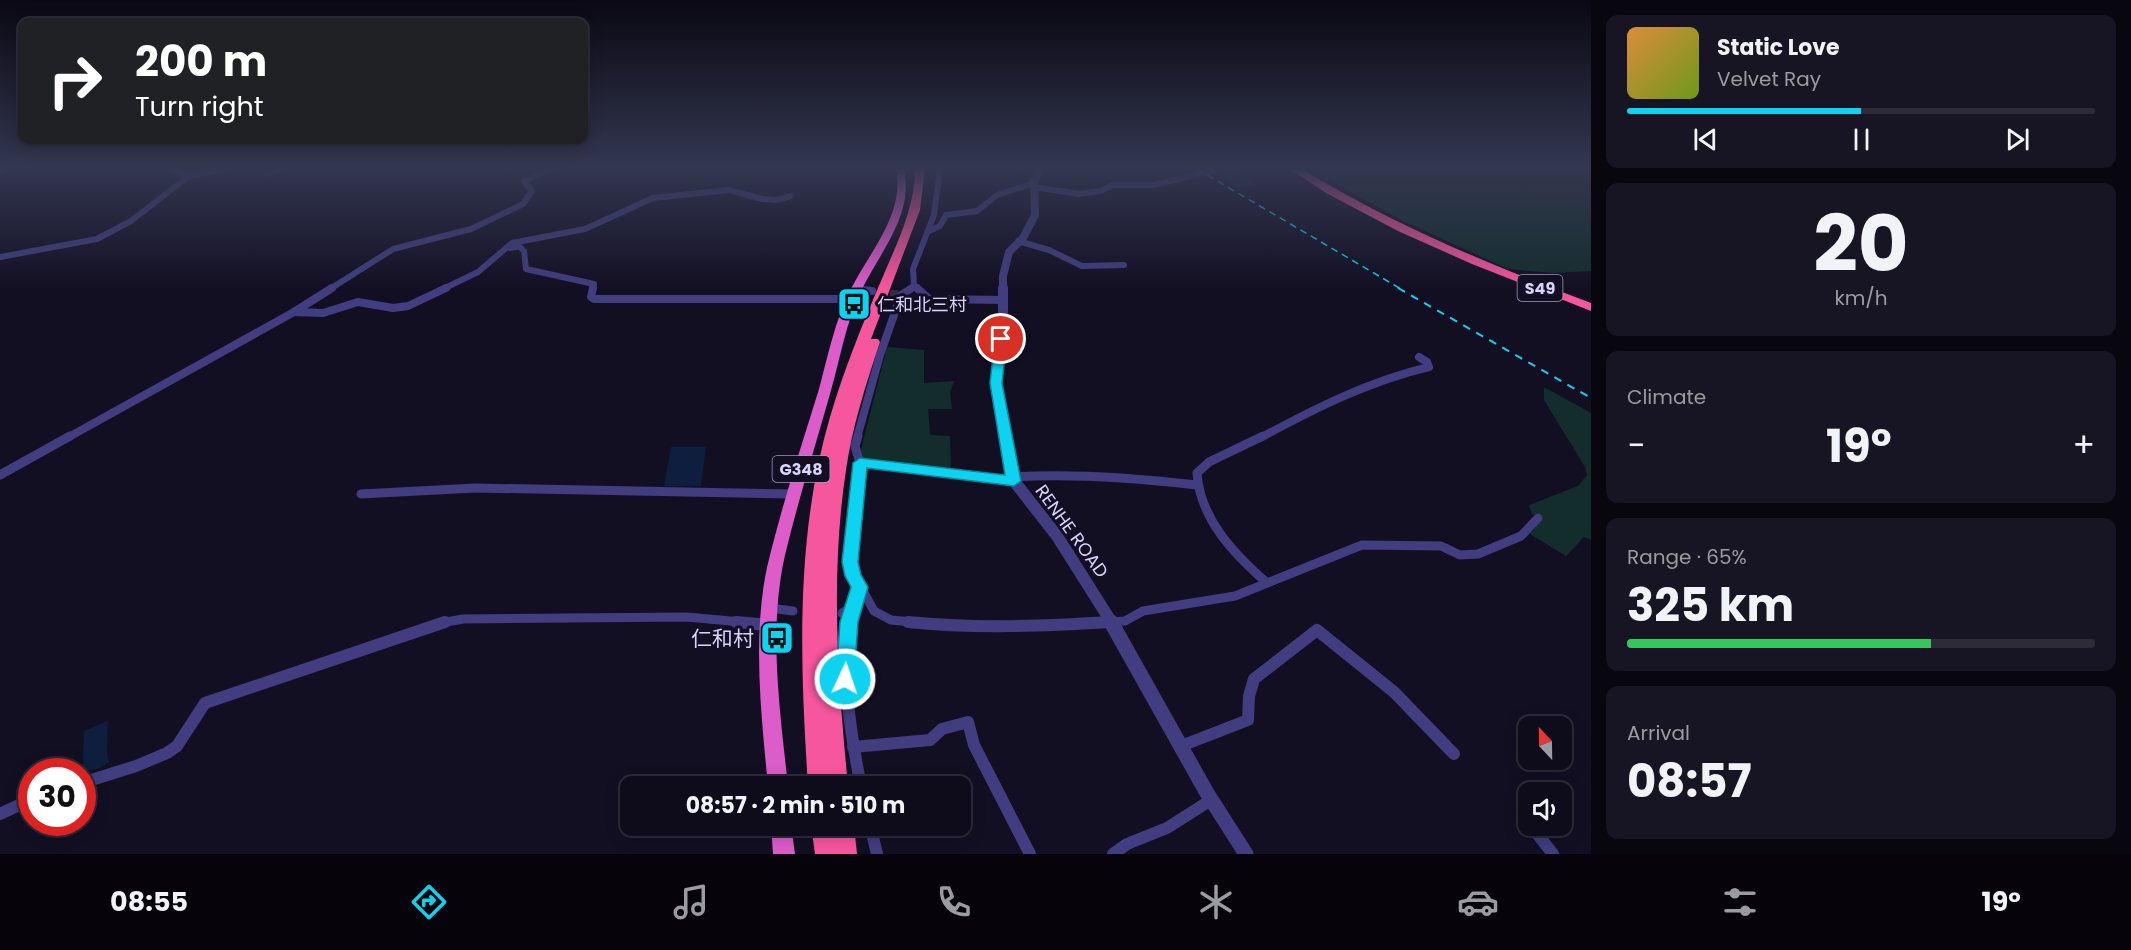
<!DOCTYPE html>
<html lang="en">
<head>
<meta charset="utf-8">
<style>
  :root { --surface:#0e0b1a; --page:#171423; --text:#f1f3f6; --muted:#9b9ba2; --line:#2e2b39; --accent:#0dd3f0 }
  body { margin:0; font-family:Poppins,"Noto Sans SC",sans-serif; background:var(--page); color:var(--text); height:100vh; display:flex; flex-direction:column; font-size:22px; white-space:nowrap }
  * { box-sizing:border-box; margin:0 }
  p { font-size:20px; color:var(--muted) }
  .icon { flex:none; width:33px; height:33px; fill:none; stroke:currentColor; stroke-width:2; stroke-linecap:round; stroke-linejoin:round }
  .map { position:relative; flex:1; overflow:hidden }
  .sheet { display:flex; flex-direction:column; gap:15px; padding:15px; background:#08060e; width:540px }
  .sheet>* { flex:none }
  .guide { position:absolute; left:18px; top:18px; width:570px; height:126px; border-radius:12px; box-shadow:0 3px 15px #0003,0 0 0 2px var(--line); background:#202124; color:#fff; overflow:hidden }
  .needle { width:39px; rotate:338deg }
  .tools { position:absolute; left:1518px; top:716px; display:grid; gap:12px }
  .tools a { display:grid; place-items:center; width:54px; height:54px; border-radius:12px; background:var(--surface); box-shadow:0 3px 15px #0003,0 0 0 2px var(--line); font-size:30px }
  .speed { position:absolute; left:18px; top:758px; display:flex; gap:12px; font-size:30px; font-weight:700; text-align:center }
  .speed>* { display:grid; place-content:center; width:78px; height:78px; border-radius:50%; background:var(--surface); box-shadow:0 3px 15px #0003,0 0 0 2px var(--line); line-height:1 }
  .speed .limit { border:9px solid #d22; background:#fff; color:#111 }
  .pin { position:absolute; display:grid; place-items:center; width:51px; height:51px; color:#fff; margin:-26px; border:3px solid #fff; border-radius:50%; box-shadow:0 2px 6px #0007 }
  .me { position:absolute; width:66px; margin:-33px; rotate:3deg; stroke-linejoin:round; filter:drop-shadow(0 0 4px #0008) }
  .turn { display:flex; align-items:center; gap:21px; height:126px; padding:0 18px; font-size:27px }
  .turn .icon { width:78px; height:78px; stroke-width:2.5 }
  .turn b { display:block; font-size:42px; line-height:51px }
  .big { font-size:45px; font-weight:700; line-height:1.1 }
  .sheet .tile { flex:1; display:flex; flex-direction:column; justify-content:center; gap:9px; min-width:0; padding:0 21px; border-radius:12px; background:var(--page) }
  .sheet .dial { align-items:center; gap:0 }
  .dial b { font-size:78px; line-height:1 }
  .song { display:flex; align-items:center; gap:18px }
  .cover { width:72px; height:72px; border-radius:9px; background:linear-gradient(135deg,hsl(30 70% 55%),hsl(80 70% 35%)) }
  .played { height:6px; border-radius:3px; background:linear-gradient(90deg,var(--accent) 50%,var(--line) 50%) }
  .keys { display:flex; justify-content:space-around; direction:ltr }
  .heat { display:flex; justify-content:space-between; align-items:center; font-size:33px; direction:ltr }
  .charge { height:9px; border-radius:4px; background:linear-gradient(90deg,#34c759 65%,var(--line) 0) }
  .trip { position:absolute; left:620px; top:776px; width:351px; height:60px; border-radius:12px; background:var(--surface); box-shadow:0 3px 15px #0003,0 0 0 2px var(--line); font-weight:700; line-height:60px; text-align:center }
  .menu { display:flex; height:96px; justify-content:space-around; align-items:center; background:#06040a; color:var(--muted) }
  .menu .icon { width:42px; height:42px }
  .menu .selected { color:var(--accent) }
  .menu b { font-size:27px; color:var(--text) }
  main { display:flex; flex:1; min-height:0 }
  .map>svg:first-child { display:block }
  .green { fill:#132d2d }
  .water { fill:#0d1e3f }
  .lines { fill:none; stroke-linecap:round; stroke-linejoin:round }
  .minor-tunnel { stroke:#312d44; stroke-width:8; stroke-dasharray:8 4; stroke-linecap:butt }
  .minor-far3 { stroke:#413d80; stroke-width:6 }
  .minor-far2 { stroke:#413d80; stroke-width:8 }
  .minor-far1 { stroke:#413d80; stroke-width:9 }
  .minor { stroke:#413d80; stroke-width:12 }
  .tertiary-far3 { stroke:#413d80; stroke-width:8 }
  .tertiary-far2 { stroke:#413d80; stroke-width:10 }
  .tertiary-far1 { stroke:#413d80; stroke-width:12 }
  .tertiary { stroke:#413d80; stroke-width:15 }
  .trunk { fill:#dc5cca; fill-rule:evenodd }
  .motorway { fill:#f6569e; fill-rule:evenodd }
  .rail-far1 { stroke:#0dd3f0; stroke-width:1.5; stroke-dasharray:7 5; stroke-linecap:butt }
  .rail { stroke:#0dd3f0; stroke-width:2; stroke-dasharray:8 7; stroke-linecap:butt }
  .route { fill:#0dd3f0; stroke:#08899c; stroke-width:1.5 }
  .labels { text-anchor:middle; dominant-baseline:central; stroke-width:6; stroke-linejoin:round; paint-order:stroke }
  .shield { fill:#130f23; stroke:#9e99bc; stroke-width:1.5 }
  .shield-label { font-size:16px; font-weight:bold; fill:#dad4fd }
  .poi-label { font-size:18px; fill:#dad4fd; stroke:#130f23; text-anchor:start }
  .street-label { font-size:18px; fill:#dad4fd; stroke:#130f23 }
  .near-poi-label { font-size:21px; fill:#dad4fd; stroke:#130f23; text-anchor:end }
</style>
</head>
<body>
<main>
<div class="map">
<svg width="1591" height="854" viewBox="0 0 1591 854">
  <rect width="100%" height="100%" fill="#130f23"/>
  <g class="green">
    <path d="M1210 169H1237L1257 185 1238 188Z"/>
    <path d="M1310 169H1591V271L1553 273 1508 269 1401 220Z"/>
    <path d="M887 347 924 350V383L954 381 950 392 952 409H928L930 435 950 436 951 471 864 461 861 450Z"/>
    <path d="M1544 387 1591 413V540L1584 537 1566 556 1530 534 1542 519 1532 514 1529 505 1578 486 1587 475 1585 467 1544 400Z"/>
  </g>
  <g class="water">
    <path d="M671 447H706L701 486H664Z"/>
    <path d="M108 721 107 753 109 762C102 767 92 773 83 769L84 731Z"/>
  </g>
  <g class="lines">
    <path class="minor-tunnel" d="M878 292 901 295"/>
    <g class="minor-far3">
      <path d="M172 169 189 176"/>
      <path d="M0 172 2 169"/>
      <path d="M267 174 280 169"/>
      <path d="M1034 187 1079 194 1101 191 1113 185H1153L1213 171 1209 169"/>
      <path d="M929 231 940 226 946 215 977 211 997 195 1034 183"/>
      <path d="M1018 241 1049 250 1082 266 1124 265"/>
      <path d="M510 248 519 246 524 251 526 269 594 284 593 289"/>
      <path d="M0 257 97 239 131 221 189 176 224 169"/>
      <path d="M914 285 918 289"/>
      <path d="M330 289 393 249 471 229 523 204 532 191 524 181 550 169"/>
      <path d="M443 289 478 272 512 243 585 229 653 198 729 190 762 199 776 200 791 196"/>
      <path d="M911 289 914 285 913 269 934 215 940 169"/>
    </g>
    <g class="minor-far2">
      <path d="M593 288 591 297 594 299H851"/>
      <path d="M917 288 929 299 1004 300"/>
      <path d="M855 289 872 291"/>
      <path d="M294 312 323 313 358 302 393 308 408 306 446 288"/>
      <path d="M67 438 294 312 332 288"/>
      <path d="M857 438 880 355 901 295 912 288"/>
      <path d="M1260 438C1314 409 1369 381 1429 367L1427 362 1419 357"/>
    </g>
    <g class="minor-far1">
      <path d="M858 436 855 446 860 463 851 569 874 611 891 620 922 623"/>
      <path d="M1263 436 1209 462 1197 473C1200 519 1234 554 1267 583"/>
      <path d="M860 463 1014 481"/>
      <path d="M0 475 70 436"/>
      <path d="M1013 477C1074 473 1136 478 1197 485"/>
      <path d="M361 494 475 488 794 494"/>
      <path d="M770 608 793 611"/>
      <path d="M842 613 856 604 859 587"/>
      <path d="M441 623 463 619 687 617 752 623"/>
      <path d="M849 623 851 609"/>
      <path d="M1087 623 1125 621 1143 611 1235 596 1362 545 1441 546 1460 555 1478 554 1521 536 1538 518"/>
    </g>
    <g class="minor">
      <path d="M736 622 768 625"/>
      <path d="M849 622C842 677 850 732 861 786"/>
      <path d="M908 622C976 629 1043 626 1111 622"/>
      <path d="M1181 746 1248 720 1249 696 1254 679 1317 630 1394 692 1454 754"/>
      <path d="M853 747 930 740 942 729 968 722 974 745 1030 854"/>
      <path d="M82 783 136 766 167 753 177 746 205 703 445 622"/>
      <path d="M0 814 32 799"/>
      <path d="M870 825 877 854"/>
      <path d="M1535 831 1553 854"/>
      <path d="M1113 854 1127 844 1167 828 1211 800"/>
    </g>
    <path class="tertiary-far3" d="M1003 289V276L1009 252 1023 238 1035 215 1034 183 1040 169"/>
    <path class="tertiary-far2" d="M1003 288V317L996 383 1006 438"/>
    <path class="tertiary-far1" d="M1006 436 1014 481 1057 536 1112 623"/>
    <path class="tertiary" d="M1111 622 1207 793 1246 854"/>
    <g class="trunk">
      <path d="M896 169H904C914 214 881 251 862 289 846 321 840 360 830 394 815 447 798 501 785 555 768 630 780 711 788 786H768C761 713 751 627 770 555 784 499 802 444 819 389 828 356 835 320 851 289 870 251 905 214 896 169Z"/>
      <path d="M771 825H791L795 854H773Z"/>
    </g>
    <g class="motorway">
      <path d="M915 169H925L920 210 871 339H878L880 342C866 384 852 427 846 470 830 575 838 681 848 786H808C800 662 795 537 830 417 844 370 862 325 881 281 896 245 915 209 915 169Z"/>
      <path d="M1290 169H1302C1393 225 1491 265 1591 303V311L1472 264 1398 231 1326 193Z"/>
      <path d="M811 825H854L857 854H815Z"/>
    </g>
    <path class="rail-far1" d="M1197 169 1401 289"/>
    <path class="rail" d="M1398 288 1591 398"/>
  </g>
  <linearGradient id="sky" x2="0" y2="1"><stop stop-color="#0a0813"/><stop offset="0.58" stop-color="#333750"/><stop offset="1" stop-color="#333750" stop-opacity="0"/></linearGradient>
  <rect width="1591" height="289" fill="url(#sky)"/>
  <path class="route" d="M1001 336 1007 339 1002 383 1021 481 1014 486 867 468 858 562 861 575 868 587 858 622 854 679 851 684 845 687 838 684 836 679 840 622 851 587 845 576 842 562 853 463 860 458 1005 475 990 383 995 339Z"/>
  <defs>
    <g id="bus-square" transform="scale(1.725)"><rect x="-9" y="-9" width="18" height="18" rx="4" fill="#0dd3f0" stroke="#130f23"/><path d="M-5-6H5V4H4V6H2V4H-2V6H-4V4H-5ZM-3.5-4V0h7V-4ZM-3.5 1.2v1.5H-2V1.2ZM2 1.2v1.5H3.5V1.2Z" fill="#111"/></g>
  </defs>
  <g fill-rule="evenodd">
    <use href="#bus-square" x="854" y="304"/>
    <use href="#bus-square" x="777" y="638"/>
  </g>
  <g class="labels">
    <g class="shield">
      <rect x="1517.5" y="275" width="45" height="26" rx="4.5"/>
      <rect x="772.5" y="456" width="57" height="26" rx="4.5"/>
    </g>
    <g class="shield-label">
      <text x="1540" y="288">S49</text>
      <text x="801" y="469">G348</text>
    </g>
    <g class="poi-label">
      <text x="877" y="304">仁和北三村</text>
    </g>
    <g class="street-label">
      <text transform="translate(1072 531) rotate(54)">RENHE ROAD</text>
    </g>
    <g class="near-poi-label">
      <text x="754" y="638">仁和村</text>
    </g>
  </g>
</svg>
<div class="tools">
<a><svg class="needle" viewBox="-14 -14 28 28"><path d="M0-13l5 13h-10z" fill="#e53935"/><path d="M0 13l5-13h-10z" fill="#9b9ba2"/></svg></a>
<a><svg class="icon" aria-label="sound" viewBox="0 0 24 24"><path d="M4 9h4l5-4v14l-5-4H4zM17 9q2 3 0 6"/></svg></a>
</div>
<div class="speed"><div class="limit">30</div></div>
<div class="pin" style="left:1001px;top:339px;background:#d93025"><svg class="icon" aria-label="arrive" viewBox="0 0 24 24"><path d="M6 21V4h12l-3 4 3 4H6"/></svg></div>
<svg class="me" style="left:845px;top:679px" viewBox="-20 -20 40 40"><circle r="17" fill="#0dd3f0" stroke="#fff" stroke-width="3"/><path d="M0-11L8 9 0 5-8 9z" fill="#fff"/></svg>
<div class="trip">08:57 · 2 min · 510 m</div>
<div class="guide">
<div class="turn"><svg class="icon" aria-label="right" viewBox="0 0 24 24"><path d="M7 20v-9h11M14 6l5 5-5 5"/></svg><div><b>200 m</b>Turn right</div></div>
</div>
</div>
<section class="sheet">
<div class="tile">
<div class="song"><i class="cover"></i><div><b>Static Love</b><p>Velvet Ray</p></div></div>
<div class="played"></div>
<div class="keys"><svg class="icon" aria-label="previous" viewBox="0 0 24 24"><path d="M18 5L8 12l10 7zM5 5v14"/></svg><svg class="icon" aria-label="pause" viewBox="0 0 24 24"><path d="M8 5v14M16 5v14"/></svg><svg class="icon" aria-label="next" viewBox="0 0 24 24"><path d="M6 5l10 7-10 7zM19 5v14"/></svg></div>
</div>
<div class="tile dial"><b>20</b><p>km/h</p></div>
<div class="tile"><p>Climate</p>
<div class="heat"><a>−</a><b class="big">19°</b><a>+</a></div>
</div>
<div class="tile"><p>Range · 65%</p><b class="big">325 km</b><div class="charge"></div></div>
<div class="tile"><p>Arrival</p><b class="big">08:57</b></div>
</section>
</main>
<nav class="menu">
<b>08:55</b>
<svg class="icon selected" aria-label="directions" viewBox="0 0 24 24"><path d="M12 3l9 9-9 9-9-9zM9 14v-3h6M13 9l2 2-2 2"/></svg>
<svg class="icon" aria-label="music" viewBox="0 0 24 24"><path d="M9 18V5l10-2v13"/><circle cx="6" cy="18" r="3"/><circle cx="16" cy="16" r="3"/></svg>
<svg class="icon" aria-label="phone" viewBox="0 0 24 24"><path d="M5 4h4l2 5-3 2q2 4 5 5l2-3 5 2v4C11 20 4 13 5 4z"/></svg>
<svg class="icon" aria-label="climate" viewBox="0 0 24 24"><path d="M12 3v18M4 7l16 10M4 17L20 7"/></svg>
<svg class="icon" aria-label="car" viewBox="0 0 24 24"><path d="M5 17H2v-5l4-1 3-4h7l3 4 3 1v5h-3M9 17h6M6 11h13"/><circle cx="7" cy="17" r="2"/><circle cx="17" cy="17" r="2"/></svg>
<svg class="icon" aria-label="filters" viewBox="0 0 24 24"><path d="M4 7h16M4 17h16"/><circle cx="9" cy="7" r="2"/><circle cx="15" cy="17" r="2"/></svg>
<b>19°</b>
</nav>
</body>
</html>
